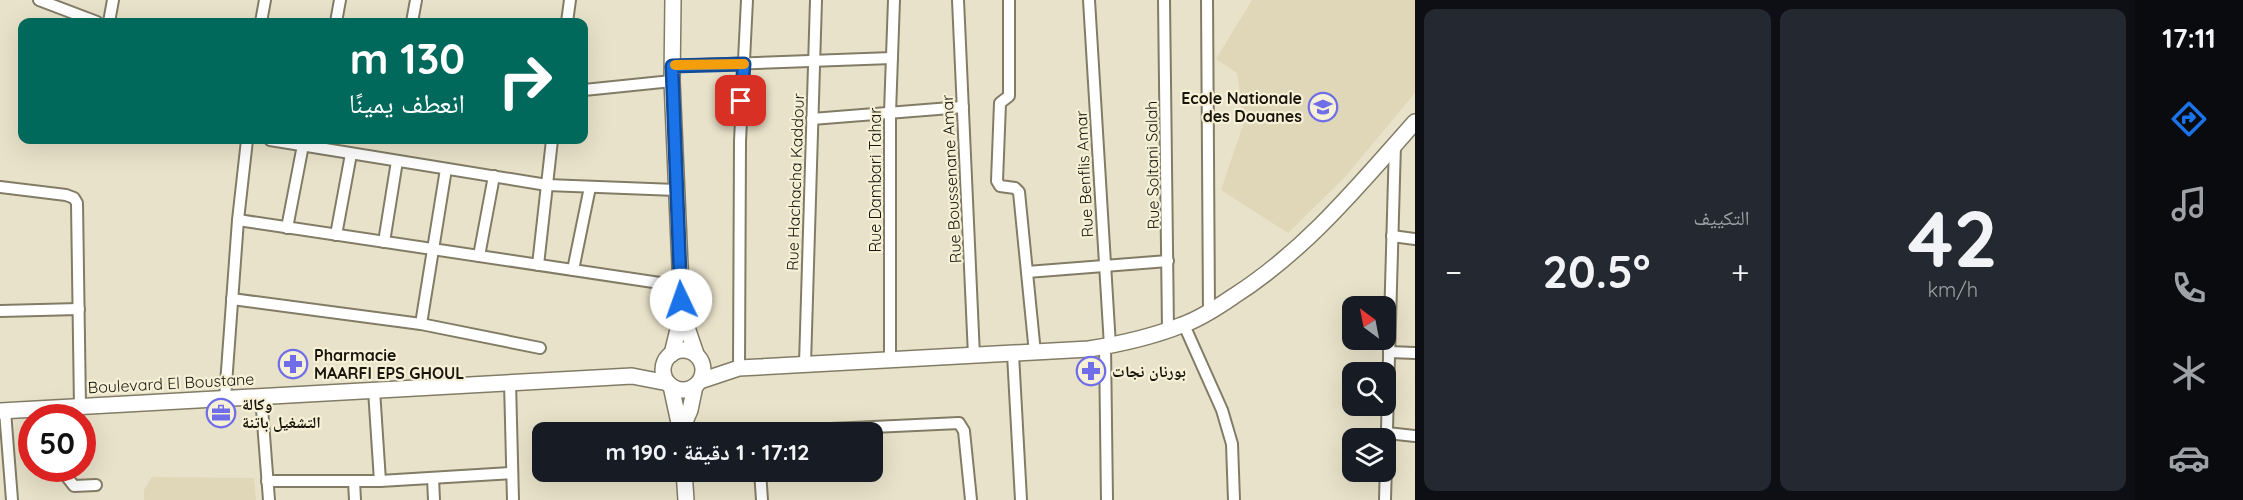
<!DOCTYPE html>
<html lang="ar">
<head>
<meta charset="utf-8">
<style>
  :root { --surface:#171b24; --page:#242831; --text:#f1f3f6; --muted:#9ea1a6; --accent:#1a73e8 }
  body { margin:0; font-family:Quicksand,"Noto Naskh Arabic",sans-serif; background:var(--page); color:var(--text); direction:rtl; height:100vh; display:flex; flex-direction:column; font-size:22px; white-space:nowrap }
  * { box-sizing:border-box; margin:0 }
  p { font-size:20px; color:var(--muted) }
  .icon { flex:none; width:33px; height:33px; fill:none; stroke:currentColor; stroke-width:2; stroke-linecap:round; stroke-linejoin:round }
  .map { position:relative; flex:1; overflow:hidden; direction:ltr }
  .sheet { display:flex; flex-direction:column; gap:9px; padding:9px; background:#0d0f14; width:720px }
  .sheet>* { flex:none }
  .hud { position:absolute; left:18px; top:18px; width:570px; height:126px; border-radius:12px; box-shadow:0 6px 24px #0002; direction:rtl; background:#00695c; color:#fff; overflow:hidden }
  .needle { width:39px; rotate:328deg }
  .controls { position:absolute; left:1342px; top:296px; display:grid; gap:12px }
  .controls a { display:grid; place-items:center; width:54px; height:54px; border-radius:12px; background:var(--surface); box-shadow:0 6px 24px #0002; font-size:30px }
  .speed { position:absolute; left:18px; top:404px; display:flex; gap:12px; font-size:30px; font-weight:700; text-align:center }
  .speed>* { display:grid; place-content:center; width:78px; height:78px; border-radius:50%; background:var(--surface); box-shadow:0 6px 24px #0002; line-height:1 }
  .speed .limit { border:9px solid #d22; background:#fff; color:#111 }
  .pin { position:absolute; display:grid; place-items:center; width:51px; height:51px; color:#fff; margin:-26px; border-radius:12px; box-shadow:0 3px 9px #0006 }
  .me { position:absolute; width:66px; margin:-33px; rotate:357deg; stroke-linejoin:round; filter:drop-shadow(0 0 4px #0008) }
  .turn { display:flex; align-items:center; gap:21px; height:126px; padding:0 24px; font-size:27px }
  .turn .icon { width:78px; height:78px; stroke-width:2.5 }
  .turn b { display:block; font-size:42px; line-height:51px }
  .big { font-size:45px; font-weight:700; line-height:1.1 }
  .sheet .tile { flex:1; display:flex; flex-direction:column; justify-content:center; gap:9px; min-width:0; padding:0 21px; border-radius:12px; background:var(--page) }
  .sheet .dial { align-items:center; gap:0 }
  .dial b { font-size:78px; line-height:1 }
  .heat { display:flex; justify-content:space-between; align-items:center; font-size:33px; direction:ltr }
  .sheet .tiles { flex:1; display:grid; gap:9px; grid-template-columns:repeat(2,1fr) }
  .trip { position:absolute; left:532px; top:422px; width:351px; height:60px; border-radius:12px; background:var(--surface); box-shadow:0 6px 24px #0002; font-weight:700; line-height:60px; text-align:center; direction:rtl }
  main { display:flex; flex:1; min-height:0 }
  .menu { display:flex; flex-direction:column; width:108px; justify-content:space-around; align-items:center; background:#090b0e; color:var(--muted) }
  .menu .icon { width:42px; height:42px }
  .menu .selected { color:var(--accent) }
  .menu b { font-size:27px; color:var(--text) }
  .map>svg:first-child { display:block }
  .built { fill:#e0d7b8 }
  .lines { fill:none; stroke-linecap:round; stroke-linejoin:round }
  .minor-casing { stroke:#827c66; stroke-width:14 }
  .secondary-casing { stroke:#827c66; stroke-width:18 }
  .minor { stroke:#fff; stroke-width:10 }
  .secondary { stroke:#fff; stroke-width:15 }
  .route-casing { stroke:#114b97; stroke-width:15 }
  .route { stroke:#1a73e8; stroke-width:10 }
  .slow { stroke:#f59e0b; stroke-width:10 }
  .labels { text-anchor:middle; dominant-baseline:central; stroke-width:4.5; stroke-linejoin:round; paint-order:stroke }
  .poi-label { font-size:16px; font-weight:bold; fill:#17150c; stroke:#f6f0d7; text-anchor:start }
  .street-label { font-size:16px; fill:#17150c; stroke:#f6f0d7 }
</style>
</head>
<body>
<main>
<nav class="menu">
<b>17:11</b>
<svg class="icon selected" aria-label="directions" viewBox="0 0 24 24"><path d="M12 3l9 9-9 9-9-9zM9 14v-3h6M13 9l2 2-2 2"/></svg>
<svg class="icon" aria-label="music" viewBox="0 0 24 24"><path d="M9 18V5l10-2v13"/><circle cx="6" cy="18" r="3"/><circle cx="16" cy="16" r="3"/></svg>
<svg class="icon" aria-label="phone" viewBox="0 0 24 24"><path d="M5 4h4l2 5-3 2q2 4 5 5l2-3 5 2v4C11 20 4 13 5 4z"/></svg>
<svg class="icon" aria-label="climate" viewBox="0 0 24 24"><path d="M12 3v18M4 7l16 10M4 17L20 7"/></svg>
<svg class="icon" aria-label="car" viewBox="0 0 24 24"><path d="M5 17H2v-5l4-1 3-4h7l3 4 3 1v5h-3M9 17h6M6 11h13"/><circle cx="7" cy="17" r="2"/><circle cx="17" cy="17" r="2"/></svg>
</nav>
<section class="sheet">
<div class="tiles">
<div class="tile dial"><b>42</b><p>km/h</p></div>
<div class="tile"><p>التكييف</p>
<div class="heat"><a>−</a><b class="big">20.5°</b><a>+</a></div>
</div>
</div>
</section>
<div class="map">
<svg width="1415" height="500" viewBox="0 0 1415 500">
  <rect width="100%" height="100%" fill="#e9e2ca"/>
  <g class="built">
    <path d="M1252 0H1415V93L1345 177 1288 233 1221 190 1244 122 1237 73 1216 59Z"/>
    <path d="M152 477 254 478 256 500H144V490Z"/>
  </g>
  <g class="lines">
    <g class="minor-casing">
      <g id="minor">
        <path d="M39 0 97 22"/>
        <path d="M958 0 974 356"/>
        <path d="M1009 0V96L1000 103 997 181 1000 186 1015 188 1019 192 1035 353"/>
        <path d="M1089 0 1110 346"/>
        <path d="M1164 0 1168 330"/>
        <path d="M1207 0 1209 311"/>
        <path d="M109 22 113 0"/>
        <path d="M261 22 265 0"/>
        <path d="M336 22 340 0"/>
        <path d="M412 22 416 0"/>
        <path d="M567 22 570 0"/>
        <path d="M672 66 892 58"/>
        <path d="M584 90 672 81"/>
        <path d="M812 119 963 107"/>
        <path d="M270 140 547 185 676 190"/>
        <path d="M0 187 66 195 74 198 77 203 80 407"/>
        <path d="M238 220 680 286"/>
        <path d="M287 228 303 145"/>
        <path d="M336 235 351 154"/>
        <path d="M1392 236 1415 239"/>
        <path d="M384 242 397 161"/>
        <path d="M479 256 494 176"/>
        <path d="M538 265 552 140"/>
        <path d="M573 270 590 187"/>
        <path d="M1027 272 1168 261"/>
        <path d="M232 299 421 324 540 348"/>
        <path d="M0 311 79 309"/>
        <path d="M421 324 446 169"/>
        <path d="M1184 325 1222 410 1232 444 1234 500"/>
        <path d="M1105 346 1107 500"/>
        <path d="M1389 352 1415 353"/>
        <path d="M1013 354 1021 500"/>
        <path d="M890 360V113L894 0"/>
        <path d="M805 364 816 0"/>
        <path d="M739 368 740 141 747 0"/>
        <path d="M510 382 513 500"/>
        <path d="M374 390 380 481"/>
        <path d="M261 396 269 500"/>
        <path d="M225 398 238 220 247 140"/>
        <path d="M5 411 12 500"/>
        <path d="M766 432 959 423 964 431 971 500"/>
        <path d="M1387 433 1415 436"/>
        <path d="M66 468 67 477 74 486 96 485"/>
        <path d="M760 471 762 500"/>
        <path d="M433 478 434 500"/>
        <path d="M267 481H380L512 473"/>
        <path d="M354 481 355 500"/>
        <path d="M1385 500 1395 144"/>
      </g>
    </g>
    <g class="secondary-casing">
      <g id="secondary">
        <path d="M673 0 672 81 682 313 696 354"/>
        <circle cx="683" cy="370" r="20"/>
        <path d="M672 354 682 313"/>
        <path d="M700 381 739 368 1089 349C1120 344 1152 337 1182 325 1200 319 1218 307 1234 296 1306 250 1359 185 1415 122"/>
        <path d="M671 386 681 432"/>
        <path d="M0 411 632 376 668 383"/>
        <path d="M681 431 690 410 695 386"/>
        <path d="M684 471 686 500"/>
      </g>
    </g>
    <use href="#minor" class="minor"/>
    <use href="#secondary" class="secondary"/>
  </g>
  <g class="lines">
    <g class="route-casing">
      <path id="route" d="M681 300 672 66 744 64 741 101"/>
    </g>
    <use href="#route" class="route"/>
    <path class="slow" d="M675 65 744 64"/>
  </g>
  <defs>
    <g id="university-ring" transform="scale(1.5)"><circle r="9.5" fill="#f6f0d7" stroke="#6f6de7" stroke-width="1.5"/><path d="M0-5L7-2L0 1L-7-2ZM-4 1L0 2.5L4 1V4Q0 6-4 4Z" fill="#6f6de7"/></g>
    <g id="pharmacy-ring" transform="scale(1.5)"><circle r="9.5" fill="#f6f0d7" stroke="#6f6de7" stroke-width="1.5"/><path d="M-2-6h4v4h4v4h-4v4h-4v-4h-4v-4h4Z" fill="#6f6de7"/></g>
    <g id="office-ring" transform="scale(1.5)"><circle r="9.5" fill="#f6f0d7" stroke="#6f6de7" stroke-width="1.5"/><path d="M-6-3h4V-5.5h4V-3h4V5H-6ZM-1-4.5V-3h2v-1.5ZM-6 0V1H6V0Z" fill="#6f6de7"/></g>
  </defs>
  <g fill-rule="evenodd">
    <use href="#university-ring" x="1323" y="107"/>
    <use href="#pharmacy-ring" x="293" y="364"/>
    <use href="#pharmacy-ring" x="1091" y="371"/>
    <use href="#office-ring" x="221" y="413"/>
  </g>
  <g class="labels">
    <g class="poi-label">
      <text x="1302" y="98" text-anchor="end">Ecole Nationale<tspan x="1302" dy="18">des Douanes</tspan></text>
      <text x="314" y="355">Pharmacie<tspan x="314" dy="18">MAARFI EPS GHOUL</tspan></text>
      <text x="1112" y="371">بورنان نجات</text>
      <text x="242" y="404">وكالة<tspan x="242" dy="18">التشغيل باتنة</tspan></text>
    </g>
    <g class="street-label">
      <text transform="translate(1152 165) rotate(-91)">Rue Soltani Salah</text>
      <text transform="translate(1084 174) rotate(-93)">Rue Benflis Amar</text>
      <text transform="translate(951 179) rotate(-93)">Rue Boussenane Amar</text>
      <text transform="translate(875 180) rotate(-90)">Rue Dambari Tahar</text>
      <text transform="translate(795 182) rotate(-88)">Rue Hachacha Kaddour</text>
      <text transform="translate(171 383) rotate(-3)">Boulevard El Boustane</text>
    </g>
  </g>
</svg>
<div class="controls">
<a><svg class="needle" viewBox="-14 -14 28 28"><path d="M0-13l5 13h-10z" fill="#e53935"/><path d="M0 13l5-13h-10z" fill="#9ea1a6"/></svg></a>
<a><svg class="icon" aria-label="search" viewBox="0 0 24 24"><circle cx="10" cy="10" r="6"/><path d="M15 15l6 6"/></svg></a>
<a><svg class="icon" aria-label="layers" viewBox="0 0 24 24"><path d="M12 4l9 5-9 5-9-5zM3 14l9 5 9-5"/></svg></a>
</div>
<div class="speed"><div class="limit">50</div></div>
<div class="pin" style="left:741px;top:101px;background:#d93025"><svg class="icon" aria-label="arrive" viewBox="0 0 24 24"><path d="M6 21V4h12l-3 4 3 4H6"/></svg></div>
<svg class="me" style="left:681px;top:300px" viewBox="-20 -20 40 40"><circle r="19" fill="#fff"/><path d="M0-13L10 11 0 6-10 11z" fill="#1a73e8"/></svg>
<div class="trip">17:12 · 1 دقيقة · 190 m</div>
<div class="hud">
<div class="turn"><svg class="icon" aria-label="right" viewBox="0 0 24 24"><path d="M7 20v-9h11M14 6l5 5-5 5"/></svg><div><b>130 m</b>انعطف يمينًا</div></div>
</div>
</div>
</main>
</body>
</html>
